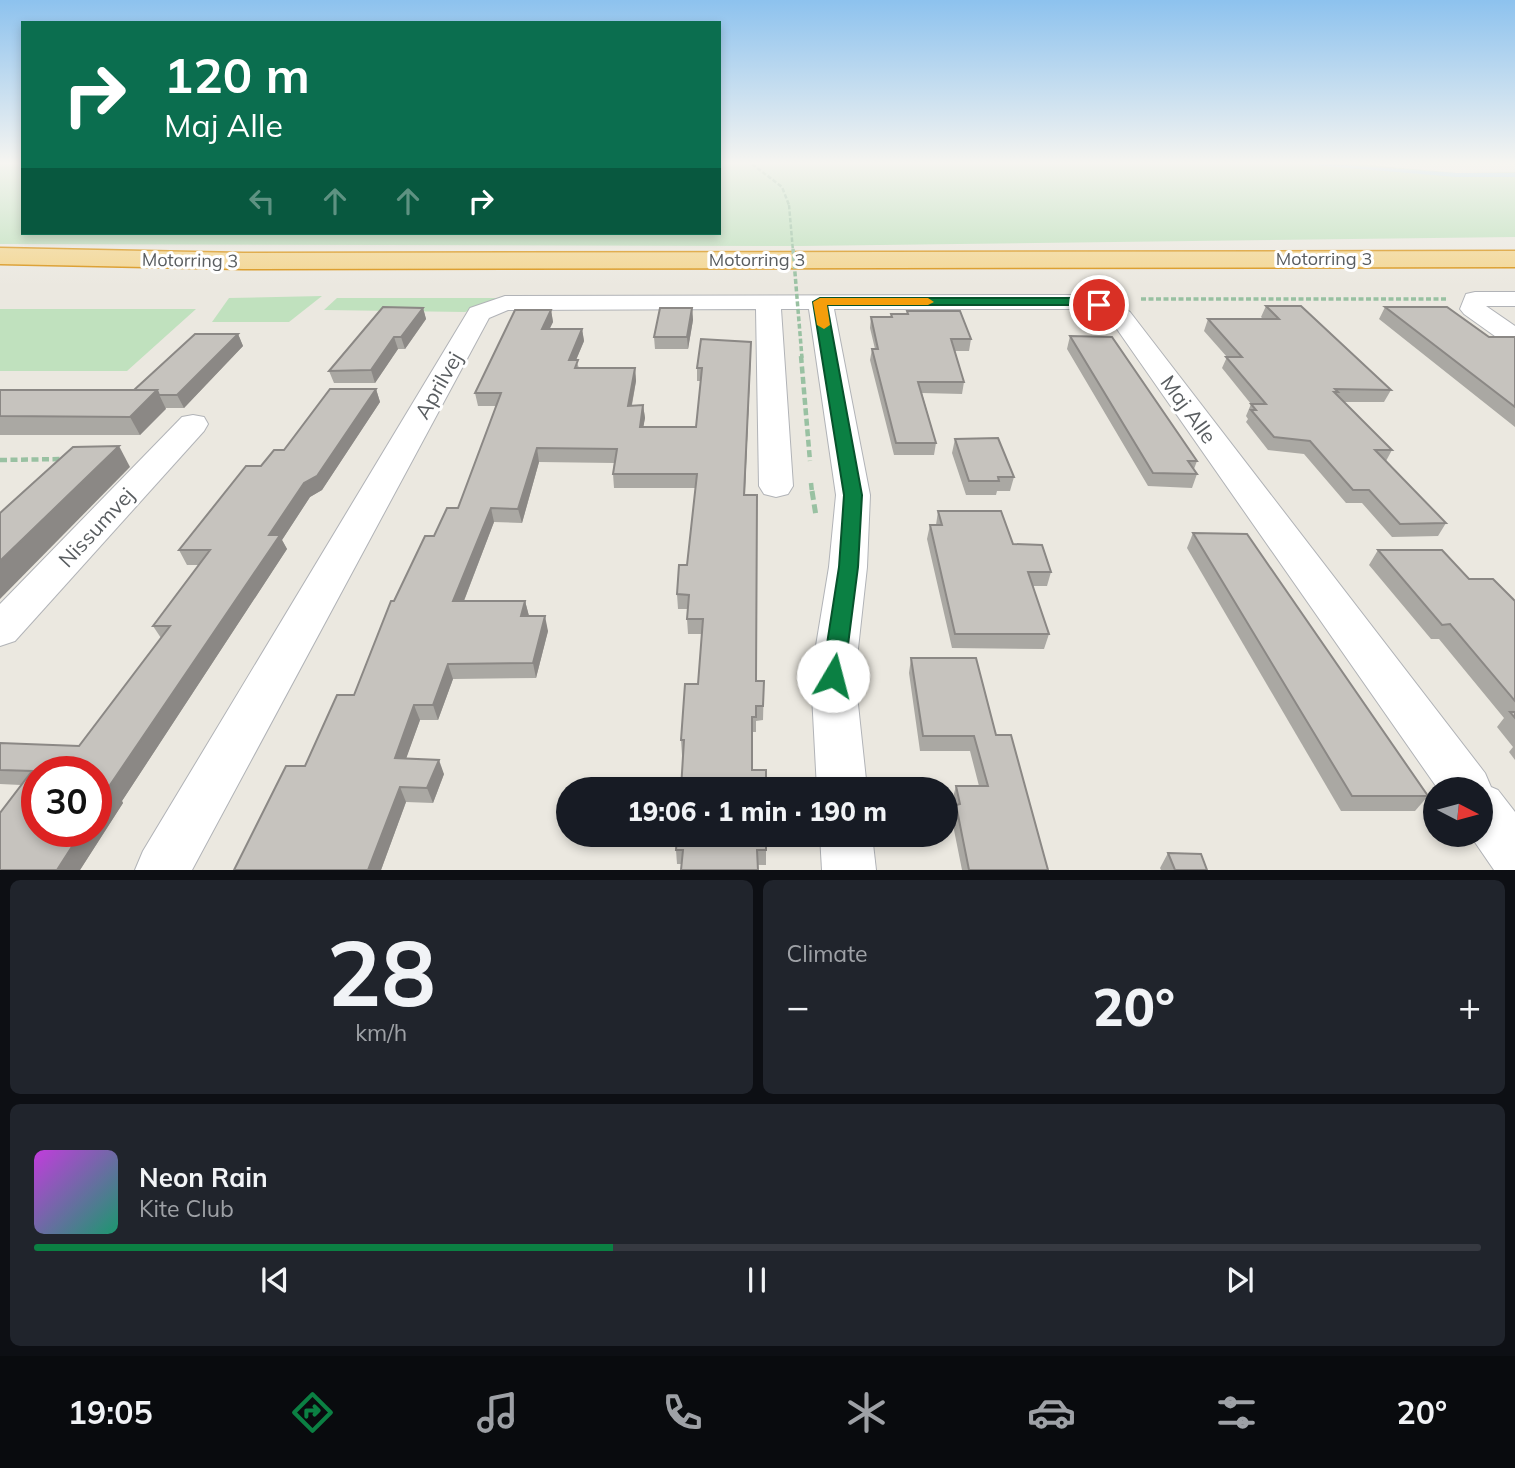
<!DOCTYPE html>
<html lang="en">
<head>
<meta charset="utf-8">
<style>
  :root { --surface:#171b24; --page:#20242c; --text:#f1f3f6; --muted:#9ea1a6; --line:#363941; --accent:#0b8043 }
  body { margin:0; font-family:Mulish,sans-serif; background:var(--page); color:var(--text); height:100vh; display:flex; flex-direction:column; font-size:26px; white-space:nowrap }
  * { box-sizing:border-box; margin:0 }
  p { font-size:23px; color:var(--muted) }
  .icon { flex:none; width:38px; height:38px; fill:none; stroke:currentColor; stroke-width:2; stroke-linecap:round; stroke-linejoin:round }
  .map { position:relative; height:870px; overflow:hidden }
  .side { display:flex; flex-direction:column; gap:10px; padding:10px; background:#0d0f14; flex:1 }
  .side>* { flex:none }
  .hud { position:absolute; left:21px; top:21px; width:700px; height:214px; border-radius:0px; box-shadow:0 4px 10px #0003; background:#0b6e4f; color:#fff; overflow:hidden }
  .needle { width:46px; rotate:96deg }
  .controls { position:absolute; left:1423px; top:777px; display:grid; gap:14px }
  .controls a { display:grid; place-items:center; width:70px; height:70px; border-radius:50%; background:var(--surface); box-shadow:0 4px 10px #0003; font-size:35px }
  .speed { position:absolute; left:21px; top:756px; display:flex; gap:14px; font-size:35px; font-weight:700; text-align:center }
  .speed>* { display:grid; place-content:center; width:91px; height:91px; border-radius:50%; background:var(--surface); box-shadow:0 4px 10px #0003; line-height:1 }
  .speed .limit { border:10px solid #d22; background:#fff; color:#111 }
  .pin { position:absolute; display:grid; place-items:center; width:60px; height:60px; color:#fff; margin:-30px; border:4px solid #fff; border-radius:50%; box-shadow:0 2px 7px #0007 }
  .me { position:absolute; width:77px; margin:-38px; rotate:8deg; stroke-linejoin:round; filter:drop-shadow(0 0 5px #0008) }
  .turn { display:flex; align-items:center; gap:24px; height:147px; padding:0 28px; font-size:32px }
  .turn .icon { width:91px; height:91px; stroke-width:2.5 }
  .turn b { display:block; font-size:49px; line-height:60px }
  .lanes { display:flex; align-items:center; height:66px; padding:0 28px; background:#0003; justify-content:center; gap:35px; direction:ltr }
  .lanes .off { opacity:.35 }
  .big { font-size:52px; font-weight:800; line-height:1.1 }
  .side .widget { flex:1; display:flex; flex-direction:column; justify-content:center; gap:10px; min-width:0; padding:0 24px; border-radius:10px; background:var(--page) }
  .side .dial { align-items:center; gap:0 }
  .dial b { font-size:91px; line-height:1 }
  .song { display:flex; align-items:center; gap:21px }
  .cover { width:84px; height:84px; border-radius:10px; background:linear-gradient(135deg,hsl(290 70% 55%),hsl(160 70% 35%)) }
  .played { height:7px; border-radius:4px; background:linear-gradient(90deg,var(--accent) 40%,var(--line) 40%) }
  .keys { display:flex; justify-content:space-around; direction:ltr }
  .heat { display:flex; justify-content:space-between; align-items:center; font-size:38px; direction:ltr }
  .side .tiles { flex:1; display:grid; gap:10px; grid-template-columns:1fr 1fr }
  .widget:last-child { grid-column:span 2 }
  .trip { position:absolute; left:556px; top:777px; width:402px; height:70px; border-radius:35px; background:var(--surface); box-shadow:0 4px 10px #0003; font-weight:800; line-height:70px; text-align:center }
  .menu { display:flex; height:112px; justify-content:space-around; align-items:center; background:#090b0e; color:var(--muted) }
  .menu .icon { width:49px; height:49px }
  .menu .on { color:var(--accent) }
  .menu b { font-size:32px; color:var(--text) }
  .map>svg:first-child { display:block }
  .green { fill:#c0e1be }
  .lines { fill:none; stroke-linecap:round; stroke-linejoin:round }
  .stream { fill:#a4d7f7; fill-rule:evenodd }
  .street-casing { stroke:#b1b3b7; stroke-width:2 }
  .highway-casing { stroke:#d89213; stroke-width:3 }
  .path-far3 { stroke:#99c1a2; stroke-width:2.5; stroke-dasharray:4.5 2; stroke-linecap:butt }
  .path-far2 { stroke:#99c1a2; stroke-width:3.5; stroke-dasharray:5 2.5; stroke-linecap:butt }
  .path-far1 { stroke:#99c1a2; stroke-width:4.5; stroke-dasharray:7 3.5; stroke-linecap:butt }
  .path { stroke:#99c1a2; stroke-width:5; stroke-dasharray:9 4.5; stroke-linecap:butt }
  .street { fill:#fff; fill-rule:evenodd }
  .highway { fill:#f3d58f; fill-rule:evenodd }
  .path-bridge-far2 { stroke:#99c1a2; stroke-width:2.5; stroke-dasharray:4.5 2; stroke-linecap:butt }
  .path-bridge-far1 { stroke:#99c1a2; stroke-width:3.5; stroke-dasharray:5 2.5; stroke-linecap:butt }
  .path-bridge { stroke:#99c1a2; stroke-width:4.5; stroke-dasharray:7 3.5; stroke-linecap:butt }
  .wall { fill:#aaa8a3 }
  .shaded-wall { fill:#8b8885 }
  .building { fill:#c6c3be; stroke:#8b8885; stroke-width:2 }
  .route { fill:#0b8043; stroke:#07532c; stroke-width:2 }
  .slow { fill:#f59e0b }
  .labels { text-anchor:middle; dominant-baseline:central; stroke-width:6; stroke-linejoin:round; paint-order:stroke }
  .far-street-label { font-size:18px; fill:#595d60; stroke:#fff }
  .street-label { font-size:21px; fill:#595d60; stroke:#fff }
</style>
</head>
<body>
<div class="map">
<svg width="1515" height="870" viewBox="0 0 1515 870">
  <rect width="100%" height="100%" fill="#ebe8e0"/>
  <g class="green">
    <path d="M0 164H23V233H719V164H1358L1457 173 1515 172V237L801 246 0 244Z"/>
    <path d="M322 296 289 322H212L229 298Z"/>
    <path d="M337 298H509L465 312 324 310Z"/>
    <path d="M0 309H196L127 371H0Z"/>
  </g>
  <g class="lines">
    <path class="stream" d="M1301 164H1330L1456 173H1515V177H1456Z"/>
    <g class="street-casing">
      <g id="street">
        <path d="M1475 292H1515V306H1486L1515 326V346L1506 344 1464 314 1460 309 1466 294Z"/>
        <path d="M1077 295 1108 300 1130 312 1485 773 1491 787 1498 790 1515 812V870H1494L1470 835H1480V789H1438L1112 322 1093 312 1077 309H834L870 495 867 567 855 676 867 789H817L811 676 829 567 836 495 809 309H781L793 486 788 494 776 497 764 494 759 486 756 309 508 310 489 318 192 870H135L143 851 470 308 505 296Z"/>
        <path d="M193 415 204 417 208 424 204 431 15 641 0 646V604L182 417Z"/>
        <path d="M820 835H872L876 870H822Z"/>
      </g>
    </g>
    <g class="highway-casing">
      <path id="highway" d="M0 248 243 253 1515 251V267L243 269 0 264Z"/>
    </g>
    <path class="path-far3" d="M752 164 782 187 789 205"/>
    <path class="path-far2" d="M1141 299H1447"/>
    <g class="path-far1">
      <path d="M0 460 62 459"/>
      <path d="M811 483 812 492"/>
    </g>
    <path class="path" d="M812 491 816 516"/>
    <use href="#street" class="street"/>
    <use href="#highway" class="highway"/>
    <path class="path-bridge-far2" d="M789 205 793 251"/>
    <path class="path-bridge-far1" d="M793 249 802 358"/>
    <path class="path-bridge" d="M801 356 810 461"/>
  </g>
  <g class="wall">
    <path d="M1266 306 1391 390 1384 402H1343L1392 450 1386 461 1446 523 1438 536 1392 537 1362 503H1346L1304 454 1268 450 1246 422 1248 419 1246 416 1251 404 1222 368 1227 357 1204 331 1208 319H1263L1261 317Z"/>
    <path d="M1385 307 1489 337H1515V427L1379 319Z"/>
    <path d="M423 308 426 319 405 349H398L375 383H334L329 371Z"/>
    <path d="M692 308 693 320 688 349H655L654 337Z"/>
    <path d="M551 310 553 322 549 329H582L584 341 576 360 579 368H635L636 381 632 405H643L645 418 643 427H696L701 381H697V368L751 342 745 495 756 681H764L763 720 756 721V732H752V770L766 789 682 755 681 740 698 684 702 634H688L687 619 688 609H678L677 594 687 565 696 488H614L613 474 614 463 539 462 522 523 494 522 464 601H525L529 616 548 631 536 678 453 679 438 720H420L406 758 444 774 433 803 406 802 381 870H234L354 695 394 601 434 536 458 508 496 406H478L475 393Z"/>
    <path d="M907 311 971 339 969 351H955L964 382 962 394 922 393 936 443 934 455H894L870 360 872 349H875L870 328 871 317H891V314H907Z"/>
    <path d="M238 334 243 346 184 408H166L140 435H0V390H134Z"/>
    <path d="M1070 336 1197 461 1194 469 1197 474 1192 488 1148 486 1067 349Z"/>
    <path d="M376 389 380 402 322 490 310 497 282 540 287 549 122 801 123 803 80 870H0L21 785 0 784V743L79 746 161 638 153 626 199 565H187L179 550 261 466Z"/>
    <path d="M955 439 1014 477 1010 491H997L996 495H966L952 453Z"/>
    <path d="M938 511 1013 544 1051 572 1047 586H1033L1049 634 1044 649 952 648 927 539 930 525H936Z"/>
    <path d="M1193 533 1428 796 1415 811H1341L1187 548Z"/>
    <path d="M1378 550 1469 579 1515 601V760L1509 752 1513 747 1497 727 1504 718 1439 639H1431L1369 565Z"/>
    <path d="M911 658 996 735 1048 870H962L952 820 954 811 952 801 956 786H979L970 751H920L909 673Z"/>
    <path d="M766 835V865L677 864 676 850Z"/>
    <path d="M1168 853 1207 870H1161L1160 868Z"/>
  </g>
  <g class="shaded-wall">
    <path d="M423 308 426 319 405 349 401 337Z"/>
    <path d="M692 308 693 320 688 349 687 337Z"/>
    <path d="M551 310 553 322 544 341 542 329Z"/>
    <path d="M582 329 584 341 571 372 569 360Z"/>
    <path d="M238 334 243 346 184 408 177 395Z"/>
    <path d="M394 337 398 349 375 383 371 370Z"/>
    <path d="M751 342V354L744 509V495Z"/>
    <path d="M635 368 636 381 629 419 628 406Z"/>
    <path d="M376 389 380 402 322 490 310 497 282 540 287 549 122 801 123 803 80 870H57L82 831H96V810L108 788 269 535 304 483Z"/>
    <path d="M157 390 166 409 140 435 130 417Z"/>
    <path d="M643 405 645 418 641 440 640 427Z"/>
    <path d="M119 446 130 467 0 599V561Z"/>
    <path d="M537 448 539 462 522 523 518 509Z"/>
    <path d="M491 508 494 522 458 616 453 601Z"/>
    <path d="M525 601 529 616H521Z"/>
    <path d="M545 616 548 631 536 678 533 663Z"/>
    <path d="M448 664 453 679 438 720 433 705Z"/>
    <path d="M414 705 420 720 401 773 395 758Z"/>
    <path d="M439 760 444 774 433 803 427 788Z"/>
    <path d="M400 787 406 802 381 870H368Z"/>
  </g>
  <g class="building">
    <path d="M1266 306H1301L1391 390 1335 389 1338 392H1334L1392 450H1375L1446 523 1400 524 1369 490H1353L1310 441 1274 437 1251 410H1256L1251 404H1266L1226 357H1242L1208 319H1279Z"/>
    <path d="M383 307 423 308 401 337H394L371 370 329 371Z"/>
    <path d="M1385 307H1447L1489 337H1515V407Z"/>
    <path d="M660 308H692L687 337H654Z"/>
    <path d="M515 310H551L542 329H582L569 360H578L575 368H635L628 406 643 405 640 427H696L702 368H697L701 339 751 342 744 495H757L756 681H764L763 706H756V717H752V770H766V789H681L684 740H681L685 684H698L703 619H687L689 595 677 594 679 565H687L697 474H613L617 449 537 448 518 509 491 508 453 601H525L521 616H545L533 663 448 664 433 705H414L395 758 439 760 427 788 400 787 368 870H234L286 766H305L337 695H354L391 601H394L425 536H434L447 508H458L501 393H475Z"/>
    <path d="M907 311H960L971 339H951L964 382H918L936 443H896L872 349H878L871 317H892L891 314H908Z"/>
    <path d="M195 334H238L177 395H159L157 390H134Z"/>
    <path d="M1070 336 1112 337 1197 461H1188L1197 474 1153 473Z"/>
    <path d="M330 389H376L317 476 304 483 269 535H280L108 788H111L96 810V772H37V831H82L57 870H0V813L32 771 0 770V743L79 746 170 626H153L210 550H179L246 466H261L274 450H284Z"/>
    <path d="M0 390H157L130 417 0 416Z"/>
    <path d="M998 438 1014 477H998L999 481H969L955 439Z"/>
    <path d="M119 446 0 561V513L73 447Z"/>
    <path d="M938 511H1001L1013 544 1042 545 1051 572H1028L1049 634H955L930 525H942Z"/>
    <path d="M1193 533 1247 534 1428 796H1352Z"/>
    <path d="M1378 550H1442L1469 579H1493L1515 601V701L1450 624 1442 625Z"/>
    <path d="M911 658H976L996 735H1011L1048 870H969L956 805 960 804 956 786H988L974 736H923Z"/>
    <path d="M1510 712H1515V718Z"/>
    <path d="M677 835H766V850H757L758 870H681L683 850H676Z"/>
    <path d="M1168 853 1201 854 1207 870H1175Z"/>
  </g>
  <linearGradient id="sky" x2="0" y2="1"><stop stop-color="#8dc2ee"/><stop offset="0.57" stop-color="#f6f5f1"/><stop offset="1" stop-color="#f6f5f1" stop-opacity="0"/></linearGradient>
  <rect width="1515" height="286" fill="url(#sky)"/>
  <path class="route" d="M820 298H1077L1103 303 1105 305 1099 309 1077 305H827L862 495 858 567 844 676 841 682 833 685 825 682 822 676 839 567 844 495 813 302Z"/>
  <path class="slow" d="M820 298H928L934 302 928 305H827L830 325 824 329 817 325 813 302Z"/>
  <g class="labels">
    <g class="far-street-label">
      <text x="1324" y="258">Motorring 3</text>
      <text x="757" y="259">Motorring 3</text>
      <text transform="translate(190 260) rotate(1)">Motorring 3</text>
    </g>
    <g class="street-label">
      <text transform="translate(438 385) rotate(-60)">Aprilvej</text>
      <text transform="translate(1189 409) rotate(54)">Maj Alle</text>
      <text transform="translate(96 527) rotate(-47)">Nissumvej</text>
    </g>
  </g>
</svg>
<div class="controls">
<a><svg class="needle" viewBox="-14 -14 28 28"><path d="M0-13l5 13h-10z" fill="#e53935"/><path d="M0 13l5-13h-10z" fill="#9ea1a6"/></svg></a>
</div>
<div class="speed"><div class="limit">30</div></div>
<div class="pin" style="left:1099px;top:305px;background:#d93025"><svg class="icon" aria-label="arrive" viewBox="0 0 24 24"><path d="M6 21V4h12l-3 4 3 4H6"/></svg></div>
<svg class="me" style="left:833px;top:676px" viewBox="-20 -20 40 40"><circle r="19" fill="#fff"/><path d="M0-13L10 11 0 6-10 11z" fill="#0b8043"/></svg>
<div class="trip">19:06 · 1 min · 190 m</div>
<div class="hud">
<div class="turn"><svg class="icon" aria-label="right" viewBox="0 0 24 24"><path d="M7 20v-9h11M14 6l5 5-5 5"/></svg><div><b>120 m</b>Maj Alle</div></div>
<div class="lanes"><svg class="icon off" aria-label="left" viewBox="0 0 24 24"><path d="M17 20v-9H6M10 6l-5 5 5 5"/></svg><svg class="icon off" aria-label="ahead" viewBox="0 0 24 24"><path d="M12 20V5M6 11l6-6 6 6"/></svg><svg class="icon off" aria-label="ahead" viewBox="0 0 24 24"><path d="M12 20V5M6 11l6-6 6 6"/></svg><svg class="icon" aria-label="right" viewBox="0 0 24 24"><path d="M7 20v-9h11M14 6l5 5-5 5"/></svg></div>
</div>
</div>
<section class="side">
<div class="tiles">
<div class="widget dial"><b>28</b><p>km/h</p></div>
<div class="widget"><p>Climate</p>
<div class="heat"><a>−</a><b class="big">20°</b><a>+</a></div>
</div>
<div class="widget">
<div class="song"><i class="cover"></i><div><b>Neon Rain</b><p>Kite Club</p></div></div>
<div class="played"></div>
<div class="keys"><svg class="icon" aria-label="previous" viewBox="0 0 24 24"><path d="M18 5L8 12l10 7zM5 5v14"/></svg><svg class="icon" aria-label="pause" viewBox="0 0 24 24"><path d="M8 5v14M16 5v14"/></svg><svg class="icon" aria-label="next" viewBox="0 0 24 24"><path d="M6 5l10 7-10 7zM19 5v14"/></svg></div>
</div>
</div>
</section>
<nav class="menu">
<b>19:05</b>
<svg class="icon on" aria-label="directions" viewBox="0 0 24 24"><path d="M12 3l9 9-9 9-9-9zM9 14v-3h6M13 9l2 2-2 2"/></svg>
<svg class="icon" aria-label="music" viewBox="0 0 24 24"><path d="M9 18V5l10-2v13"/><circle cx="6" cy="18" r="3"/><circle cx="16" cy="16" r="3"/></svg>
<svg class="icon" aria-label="phone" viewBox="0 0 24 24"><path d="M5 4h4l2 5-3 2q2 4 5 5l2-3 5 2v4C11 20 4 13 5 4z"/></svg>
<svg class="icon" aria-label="climate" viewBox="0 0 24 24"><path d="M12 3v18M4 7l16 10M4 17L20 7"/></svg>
<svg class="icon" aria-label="car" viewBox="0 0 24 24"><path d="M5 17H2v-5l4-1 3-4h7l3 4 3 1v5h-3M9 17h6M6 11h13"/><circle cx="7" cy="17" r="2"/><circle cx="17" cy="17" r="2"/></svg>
<svg class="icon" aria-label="filters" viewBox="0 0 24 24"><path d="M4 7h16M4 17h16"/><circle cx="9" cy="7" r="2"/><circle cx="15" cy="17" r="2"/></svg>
<b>20°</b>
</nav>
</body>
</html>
